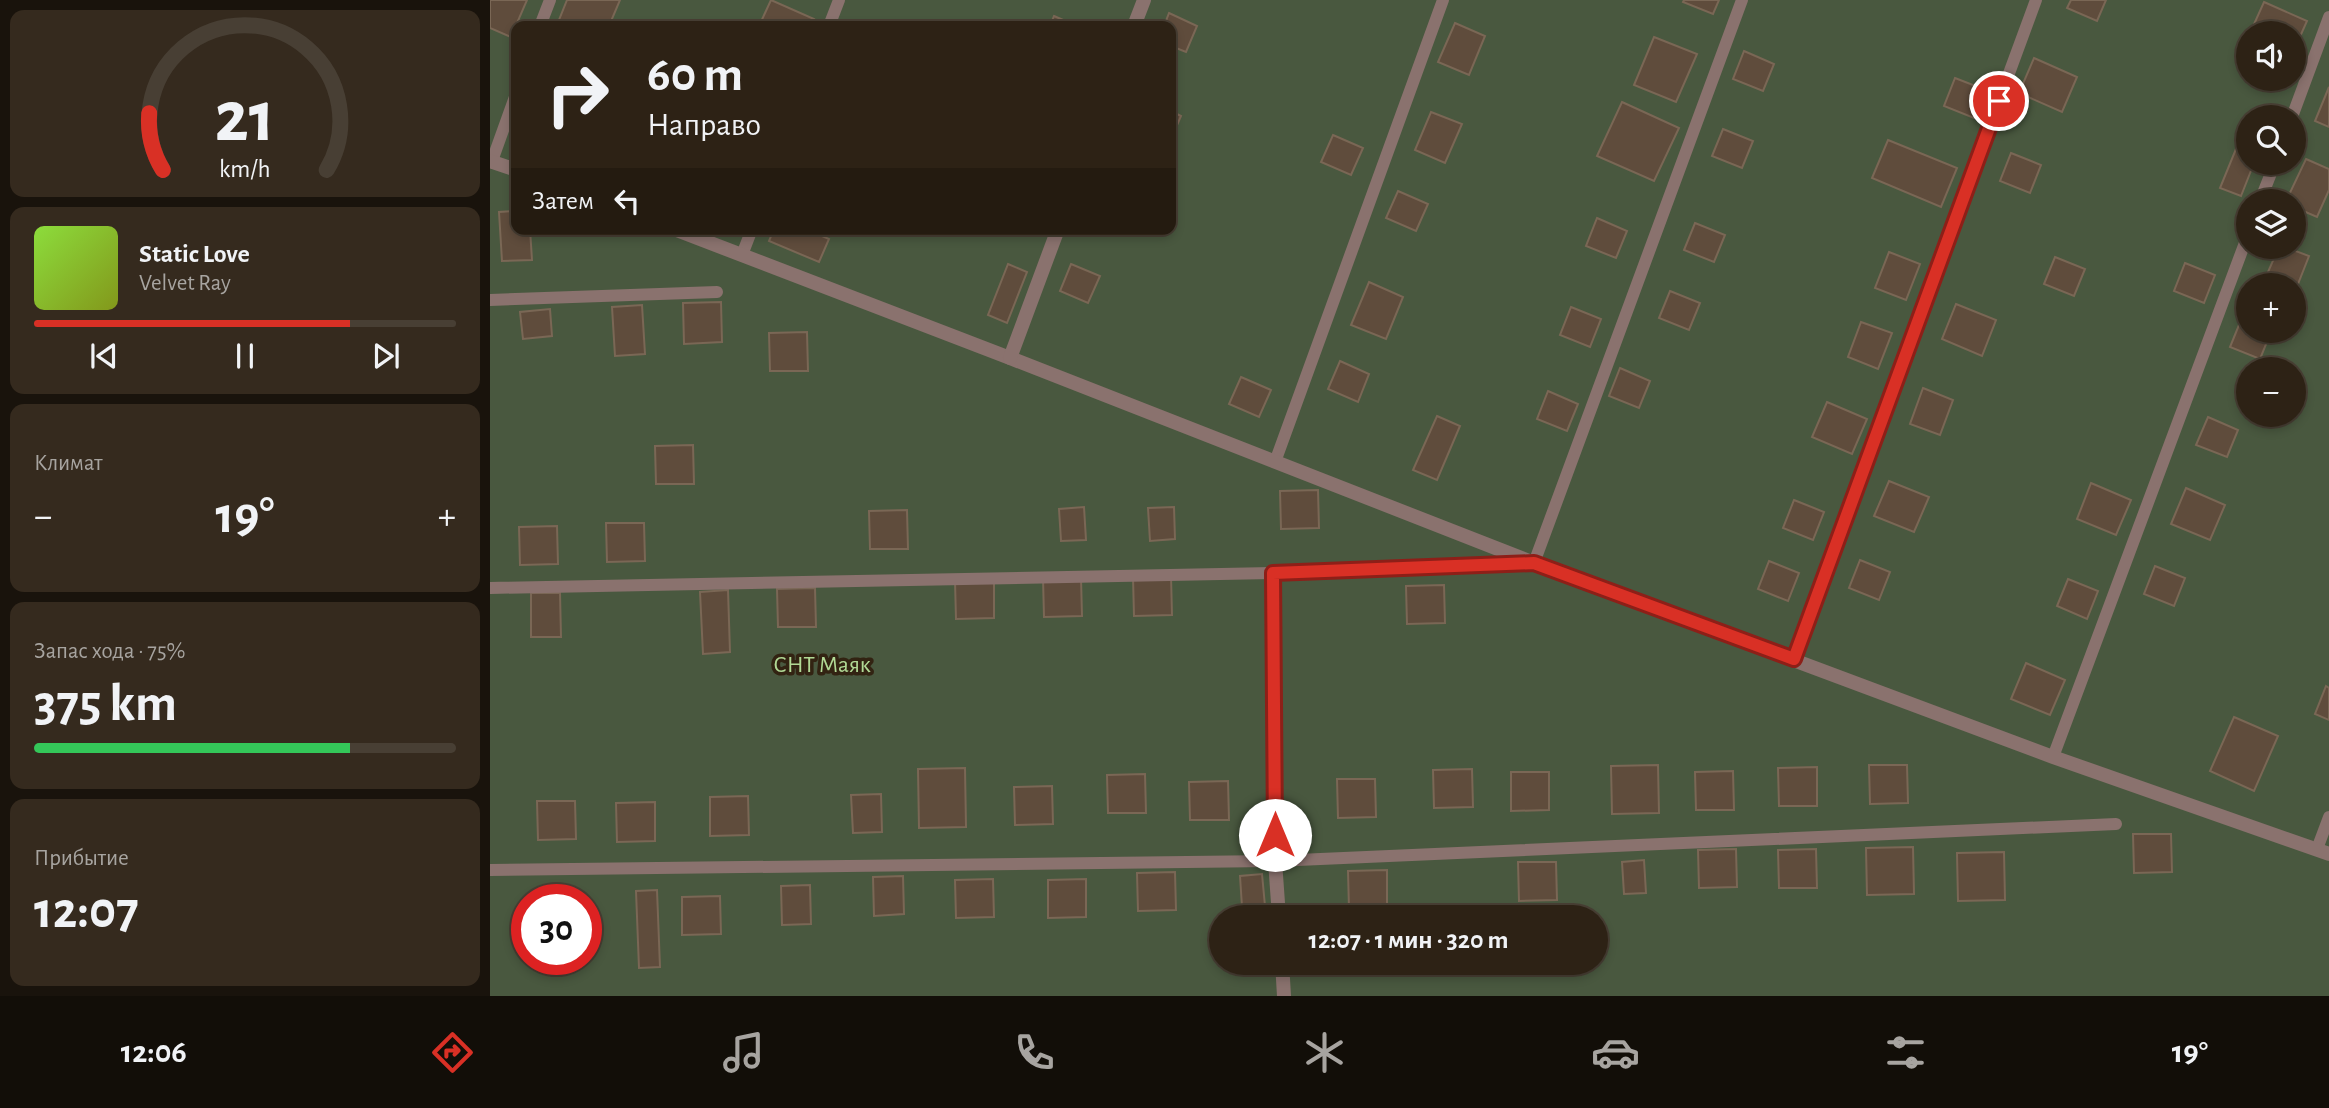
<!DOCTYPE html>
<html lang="ru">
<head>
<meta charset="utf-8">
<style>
  :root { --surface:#2d2215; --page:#352a1e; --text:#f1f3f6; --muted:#a7a4a0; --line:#483f34; --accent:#d93025 }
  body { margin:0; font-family:"Alegreya Sans",sans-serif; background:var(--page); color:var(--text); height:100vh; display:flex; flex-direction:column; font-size:26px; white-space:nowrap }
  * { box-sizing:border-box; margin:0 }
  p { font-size:23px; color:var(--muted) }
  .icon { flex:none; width:38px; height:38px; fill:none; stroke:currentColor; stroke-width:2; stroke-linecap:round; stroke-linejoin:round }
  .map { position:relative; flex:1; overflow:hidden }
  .details { display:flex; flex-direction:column; gap:10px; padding:10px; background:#19130c; width:490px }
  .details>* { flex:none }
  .hud { position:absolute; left:21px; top:21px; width:665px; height:214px; border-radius:14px; box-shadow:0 4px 10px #0003,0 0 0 2px var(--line); background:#2d2215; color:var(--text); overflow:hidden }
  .buttons { position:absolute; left:1746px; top:21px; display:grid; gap:14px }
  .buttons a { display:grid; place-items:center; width:70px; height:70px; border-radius:50%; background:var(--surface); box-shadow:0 4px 10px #0003,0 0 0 2px var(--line); font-size:35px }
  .speed { position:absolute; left:21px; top:884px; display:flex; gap:14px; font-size:35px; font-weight:700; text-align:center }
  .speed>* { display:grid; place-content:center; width:91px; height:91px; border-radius:50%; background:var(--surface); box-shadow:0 4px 10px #0003,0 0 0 2px var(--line); line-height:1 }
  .speed .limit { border:10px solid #d22; background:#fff; color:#111 }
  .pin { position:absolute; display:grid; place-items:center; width:60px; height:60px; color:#fff; margin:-30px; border:4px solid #fff; border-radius:50%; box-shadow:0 2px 7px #0007 }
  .me { position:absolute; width:77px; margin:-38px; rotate:0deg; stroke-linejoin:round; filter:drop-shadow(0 0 5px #0008) }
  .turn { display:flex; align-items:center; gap:24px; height:147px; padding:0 21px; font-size:32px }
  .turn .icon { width:91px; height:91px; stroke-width:2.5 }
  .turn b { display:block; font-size:49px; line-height:60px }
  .then { display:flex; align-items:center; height:66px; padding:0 21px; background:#0003; gap:14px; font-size:26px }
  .big { font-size:52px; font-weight:700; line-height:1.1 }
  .details .tile { flex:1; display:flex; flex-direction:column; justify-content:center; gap:10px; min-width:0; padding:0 24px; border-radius:14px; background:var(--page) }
  .details .dial { align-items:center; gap:0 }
  .dial svg { height:182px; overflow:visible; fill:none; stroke:var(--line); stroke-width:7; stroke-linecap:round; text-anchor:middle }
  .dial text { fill:var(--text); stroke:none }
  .song { display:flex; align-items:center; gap:21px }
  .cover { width:84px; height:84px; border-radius:10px; background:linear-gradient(135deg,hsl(90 70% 55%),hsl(70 70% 35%)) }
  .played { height:7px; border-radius:4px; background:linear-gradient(90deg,var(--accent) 75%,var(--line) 75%) }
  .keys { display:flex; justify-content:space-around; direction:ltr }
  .heat { display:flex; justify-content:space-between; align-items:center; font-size:38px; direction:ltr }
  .charge { height:10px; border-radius:5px; background:linear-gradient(90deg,#34c759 75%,var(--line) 0) }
  .trip { position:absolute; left:719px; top:905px; width:399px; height:70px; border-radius:35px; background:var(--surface); box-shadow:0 4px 10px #0003,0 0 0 2px var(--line); font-weight:700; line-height:70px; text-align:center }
  .tab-bar { display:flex; height:112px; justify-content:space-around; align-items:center; background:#120e08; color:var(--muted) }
  .tab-bar .icon { width:49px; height:49px }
  .tab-bar .active { color:var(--accent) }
  .tab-bar b { font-size:32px; color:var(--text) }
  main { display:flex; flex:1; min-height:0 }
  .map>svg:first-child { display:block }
  .green { fill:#49583f; fill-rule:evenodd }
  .building { fill:#5f4c3c; stroke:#7a6755; stroke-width:2 }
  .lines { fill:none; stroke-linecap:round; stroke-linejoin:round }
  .service { stroke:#8a726e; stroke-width:12 }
  .minor { stroke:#8a726e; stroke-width:14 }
  .route-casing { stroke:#8d1f18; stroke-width:18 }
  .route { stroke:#d93025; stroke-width:12 }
  .labels { text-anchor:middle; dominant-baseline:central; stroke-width:7; stroke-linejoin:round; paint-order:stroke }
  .park-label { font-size:24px; fill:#b1d995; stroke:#322312 }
</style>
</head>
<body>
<main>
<section class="details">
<div class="tile dial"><svg viewBox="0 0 100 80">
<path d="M14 69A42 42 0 1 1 86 69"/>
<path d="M14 69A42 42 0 0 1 8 44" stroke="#d93025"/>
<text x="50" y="56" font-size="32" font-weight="700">21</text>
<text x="50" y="72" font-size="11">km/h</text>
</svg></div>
<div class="tile">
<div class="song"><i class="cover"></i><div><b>Static Love</b><p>Velvet Ray</p></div></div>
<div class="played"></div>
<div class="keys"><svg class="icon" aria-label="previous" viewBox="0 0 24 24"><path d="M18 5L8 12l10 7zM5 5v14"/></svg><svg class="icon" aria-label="pause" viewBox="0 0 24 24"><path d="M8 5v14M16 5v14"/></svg><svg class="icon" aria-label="next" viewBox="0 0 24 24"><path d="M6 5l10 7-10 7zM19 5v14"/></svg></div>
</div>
<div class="tile"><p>Климат</p>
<div class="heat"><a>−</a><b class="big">19°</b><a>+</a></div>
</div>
<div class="tile"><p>Запас хода · 75%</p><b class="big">375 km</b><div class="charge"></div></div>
<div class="tile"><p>Прибытие</p><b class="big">12:07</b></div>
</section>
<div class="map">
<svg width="1839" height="996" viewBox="0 0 1839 996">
  <rect width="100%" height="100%" fill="#3c2d1c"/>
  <path class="green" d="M0 0H1839V996H0ZM26 26H681V229H26ZM1759 33H1804V79H1759ZM1759 117H1804V163H1759ZM1759 201H1804V247H1759ZM1759 285H1804V331H1759ZM1759 369H1804V415H1759ZM37 900H96V959H37ZM732 917H1106V962H732Z"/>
  <g class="building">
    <path d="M0 0H37L21 37 0 28Z"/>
    <path d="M77 0H130L119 26H83L69 20Z"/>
    <path d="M281 0 324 19 321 26H269Z"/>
    <path d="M1194 0H1229L1223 14 1193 2Z"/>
    <path d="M1581 0H1616L1607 21 1577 8Z"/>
    <path d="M1774 2 1817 21 1804 50V33H1760Z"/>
    <path d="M679 13 707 26 696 52 681 46V26H674Z"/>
    <path d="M564 16 587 26H560Z"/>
    <path d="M965 23 995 36 979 75 948 62Z"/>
    <path d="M1164 37 1207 54 1186 102 1144 85Z"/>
    <path d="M1254 51 1284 64 1273 91 1243 79Z"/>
    <path d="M1544 58 1587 77 1572 112 1529 93Z"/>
    <path d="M1465 78 1496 90 1484 118 1454 106Z"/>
    <path d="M1839 87V127L1825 121Z"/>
    <path d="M1132 102 1189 128 1164 181 1107 156Z"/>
    <path d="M681 111 691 116 681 139Z"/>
    <path d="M941 112 972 124 955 163 925 150Z"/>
    <path d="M1233 129 1263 141 1252 168 1222 156Z"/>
    <path d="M843 135 873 148 861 175 831 162Z"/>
    <path d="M1398 140 1467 168 1451 207 1382 178Z"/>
    <path d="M1748 144 1759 148V163H1764L1751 196 1730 188Z"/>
    <path d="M1521 153 1551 165 1540 193 1510 181Z"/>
    <path d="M1816 159 1839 169V190L1827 217 1804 207V201H1796Z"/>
    <path d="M908 191 938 204 926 231 896 218Z"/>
    <path d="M26 211V229H40L42 260 12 261 9 212Z"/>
    <path d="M1107 218 1137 231 1126 258 1096 246Z"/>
    <path d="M1205 223 1235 235 1224 262 1194 250Z"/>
    <path d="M284 229H316L339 239 329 262 279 241Z"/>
    <path d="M1789 247H1795L1819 256 1808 284 1778 272Z"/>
    <path d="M1399 252 1430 264 1416 300 1385 288Z"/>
    <path d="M1565 257 1595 269 1584 296 1554 284Z"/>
    <path d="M1695 263 1725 275 1714 303 1684 291Z"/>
    <path d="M518 264 537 272 517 323 498 315Z"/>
    <path d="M581 264 610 276 598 303 570 291Z"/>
    <path d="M879 282 913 297 896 339 861 325Z"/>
    <path d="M1180 291 1210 303 1199 330 1169 318Z"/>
    <path d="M231 302 232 342 194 344 193 303Z"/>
    <path d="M1466 304 1506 320 1492 356 1452 339Z"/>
    <path d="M152 305 155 354 125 356 122 307Z"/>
    <path d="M1081 307 1111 319 1100 347 1070 335Z"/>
    <path d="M60 309 62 336 33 339 30 312Z"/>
    <path d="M1751 320 1759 323V331L1781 332 1770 359 1740 347Z"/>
    <path d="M1371 322 1402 333 1388 369 1358 357Z"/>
    <path d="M317 332 318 371H280L279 333Z"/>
    <path d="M850 361 879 374 868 402 838 389Z"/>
    <path d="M1130 368 1160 381 1149 408 1119 396Z"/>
    <path d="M751 377 781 390 769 417 739 404Z"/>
    <path d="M1433 388 1463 400 1450 435 1420 424Z"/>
    <path d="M1058 391 1088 404 1077 431 1047 419Z"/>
    <path d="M1337 402 1377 419 1362 454 1322 437Z"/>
    <path d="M947 416 970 426 947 480 923 470Z"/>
    <path d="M1718 417 1748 430 1737 457 1706 445Z"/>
    <path d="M203 445 204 484H166L165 446Z"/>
    <path d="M1399 481 1439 497 1424 532 1384 516Z"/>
    <path d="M1601 483 1641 500 1626 535 1587 519Z"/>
    <path d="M1696 488 1735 505 1720 540 1681 524Z"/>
    <path d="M828 490 829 528 791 529 790 491Z"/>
    <path d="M1304 500 1334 512 1323 540 1293 528Z"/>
    <path d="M594 507 596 540 571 541 569 509Z"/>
    <path d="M684 507 685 539 660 541 658 508Z"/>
    <path d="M417 510 418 549H380L379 511Z"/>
    <path d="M116 523H154L155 561 117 562Z"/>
    <path d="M67 526 68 564 30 565 29 527Z"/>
    <path d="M1370 560 1400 572 1389 600 1359 588Z"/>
    <path d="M1279 561 1309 573 1298 601 1268 589Z"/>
    <path d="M1665 566 1695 578 1684 606 1654 594Z"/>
    <path d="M681 576 682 615 644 616 643 577Z"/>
    <path d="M553 578H591L592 616 554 617Z"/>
    <path d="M1578 579 1608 591 1597 619 1567 606Z"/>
    <path d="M504 580V618L466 619 465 581Z"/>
    <path d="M954 585 955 623 917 624 916 586Z"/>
    <path d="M325 588 326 627H288L287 589Z"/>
    <path d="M238 590 240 652 213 654 210 592Z"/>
    <path d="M41 593H70L71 637H41Z"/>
    <path d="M1536 663 1575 680 1560 715 1521 699Z"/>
    <path d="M1836 686 1839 688V720L1825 714Z"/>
    <path d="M1744 717 1788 736 1764 791 1720 771Z"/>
    <path d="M1168 765 1169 813 1122 814 1121 766Z"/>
    <path d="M1379 765H1417L1418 803 1380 804Z"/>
    <path d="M1327 767V806H1289L1288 768Z"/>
    <path d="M475 768 476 827 429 828 428 769Z"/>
    <path d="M982 769 983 807 944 808 943 770Z"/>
    <path d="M1243 771 1244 810H1206L1205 772Z"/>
    <path d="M1021 772H1059V810L1021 811Z"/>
    <path d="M655 774 656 813H618L617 775Z"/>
    <path d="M847 779H885L886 817 848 818Z"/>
    <path d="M738 781 739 820H700L699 782Z"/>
    <path d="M562 786 563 824 525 825 524 787Z"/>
    <path d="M391 794 392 832 363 833 361 795Z"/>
    <path d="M258 796 259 835 220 836V797Z"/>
    <path d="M47 801H85L86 839 48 840Z"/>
    <path d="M165 802V841L127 842 126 803Z"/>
    <path d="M1643 834H1681L1682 872 1644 873Z"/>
    <path d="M1423 847 1424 894 1377 895 1376 848Z"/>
    <path d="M1246 849 1247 887 1209 888 1208 850Z"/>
    <path d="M1326 849 1327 888H1289L1288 850Z"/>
    <path d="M1514 852 1515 900 1468 901 1467 853Z"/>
    <path d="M1154 860 1156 893 1134 894 1132 862Z"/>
    <path d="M1028 862H1066L1067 900 1029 901Z"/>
    <path d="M897 870V908L859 909 858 871Z"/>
    <path d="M685 872 686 910 648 911 647 873Z"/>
    <path d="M772 874 775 906 752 907 750 876Z"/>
    <path d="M413 876 414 914 384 916 383 877Z"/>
    <path d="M503 879 504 917 466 918 465 880Z"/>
    <path d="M596 879V917L558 918V880Z"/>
    <path d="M320 885 321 924 292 925 291 886Z"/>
    <path d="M167 890 170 967 149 968 146 891Z"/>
    <path d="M230 896 231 934 192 935V897Z"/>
    <path d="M39 959H80V962L39 963Z"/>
  </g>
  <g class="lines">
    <g class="service">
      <path d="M50 26 60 0"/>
      <path d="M339 26 349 0"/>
      <path d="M1802 117 1839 17"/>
      <path d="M2 161 26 94"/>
      <path d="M1770 201 1785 163"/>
      <path d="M252 255 262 229"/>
      <path d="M0 300 227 292"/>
      <path d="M785 462 953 0"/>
      <path d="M0 588 784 573 1044 563 1252 0"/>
      <path d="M1304 658 1546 0"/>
      <path d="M1563 757 1759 232"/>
      <path d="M1827 849 1839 817"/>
      <path d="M0 870 785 861 1626 824"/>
    </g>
    <g class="minor">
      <path d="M644 26 654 0"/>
      <path d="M0 161 26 170"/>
      <path d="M184 229 520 358 1044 563 1563 757 1839 854"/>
      <path d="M520 358 568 229"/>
      <path d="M784 573 785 861 789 917"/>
      <path d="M792 962 794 996"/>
    </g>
  </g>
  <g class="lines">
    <g class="route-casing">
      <path id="route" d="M785 835 783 573 1044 563 1304 659 1509 101"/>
    </g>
    <use href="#route" class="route"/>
  </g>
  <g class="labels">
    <g class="park-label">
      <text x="332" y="665">СНТ Маяк</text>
    </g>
  </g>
</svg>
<div class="buttons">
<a><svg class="icon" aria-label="sound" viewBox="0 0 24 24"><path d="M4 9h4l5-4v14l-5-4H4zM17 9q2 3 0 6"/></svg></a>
<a><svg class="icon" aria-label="search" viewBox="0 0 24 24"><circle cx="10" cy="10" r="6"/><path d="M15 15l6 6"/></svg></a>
<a><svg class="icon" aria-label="layers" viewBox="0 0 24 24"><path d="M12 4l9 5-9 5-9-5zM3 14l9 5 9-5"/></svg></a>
<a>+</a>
<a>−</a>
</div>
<div class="speed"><div class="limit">30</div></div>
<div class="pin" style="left:1509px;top:101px;background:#d93025"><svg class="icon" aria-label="arrive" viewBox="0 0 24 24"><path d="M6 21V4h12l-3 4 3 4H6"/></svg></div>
<svg class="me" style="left:785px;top:835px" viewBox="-20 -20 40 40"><circle r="19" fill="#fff"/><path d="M0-13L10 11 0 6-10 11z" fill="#d93025"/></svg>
<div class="trip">12:07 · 1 мин · 320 m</div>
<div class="hud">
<div class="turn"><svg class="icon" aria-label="right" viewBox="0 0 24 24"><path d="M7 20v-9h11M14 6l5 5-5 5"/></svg><div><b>60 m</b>Направо</div></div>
<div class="then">Затем<svg class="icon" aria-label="left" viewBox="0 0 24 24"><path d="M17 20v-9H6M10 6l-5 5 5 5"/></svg></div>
</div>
</div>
</main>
<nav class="tab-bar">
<b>12:06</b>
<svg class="icon active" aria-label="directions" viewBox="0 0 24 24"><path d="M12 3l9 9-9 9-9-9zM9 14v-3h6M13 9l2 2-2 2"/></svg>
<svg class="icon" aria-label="music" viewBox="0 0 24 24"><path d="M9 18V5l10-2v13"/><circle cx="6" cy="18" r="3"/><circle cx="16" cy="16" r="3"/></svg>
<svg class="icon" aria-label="phone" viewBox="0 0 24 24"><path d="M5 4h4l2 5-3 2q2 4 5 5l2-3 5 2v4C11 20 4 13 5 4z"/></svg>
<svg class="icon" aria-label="climate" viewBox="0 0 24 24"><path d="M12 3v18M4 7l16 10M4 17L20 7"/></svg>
<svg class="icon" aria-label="car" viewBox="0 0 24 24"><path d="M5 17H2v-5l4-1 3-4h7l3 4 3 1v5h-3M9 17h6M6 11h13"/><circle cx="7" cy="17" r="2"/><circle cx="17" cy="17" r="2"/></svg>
<svg class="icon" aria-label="filters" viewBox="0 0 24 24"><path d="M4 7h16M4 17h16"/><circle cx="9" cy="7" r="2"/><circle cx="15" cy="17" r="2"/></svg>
<b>19°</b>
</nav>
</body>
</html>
